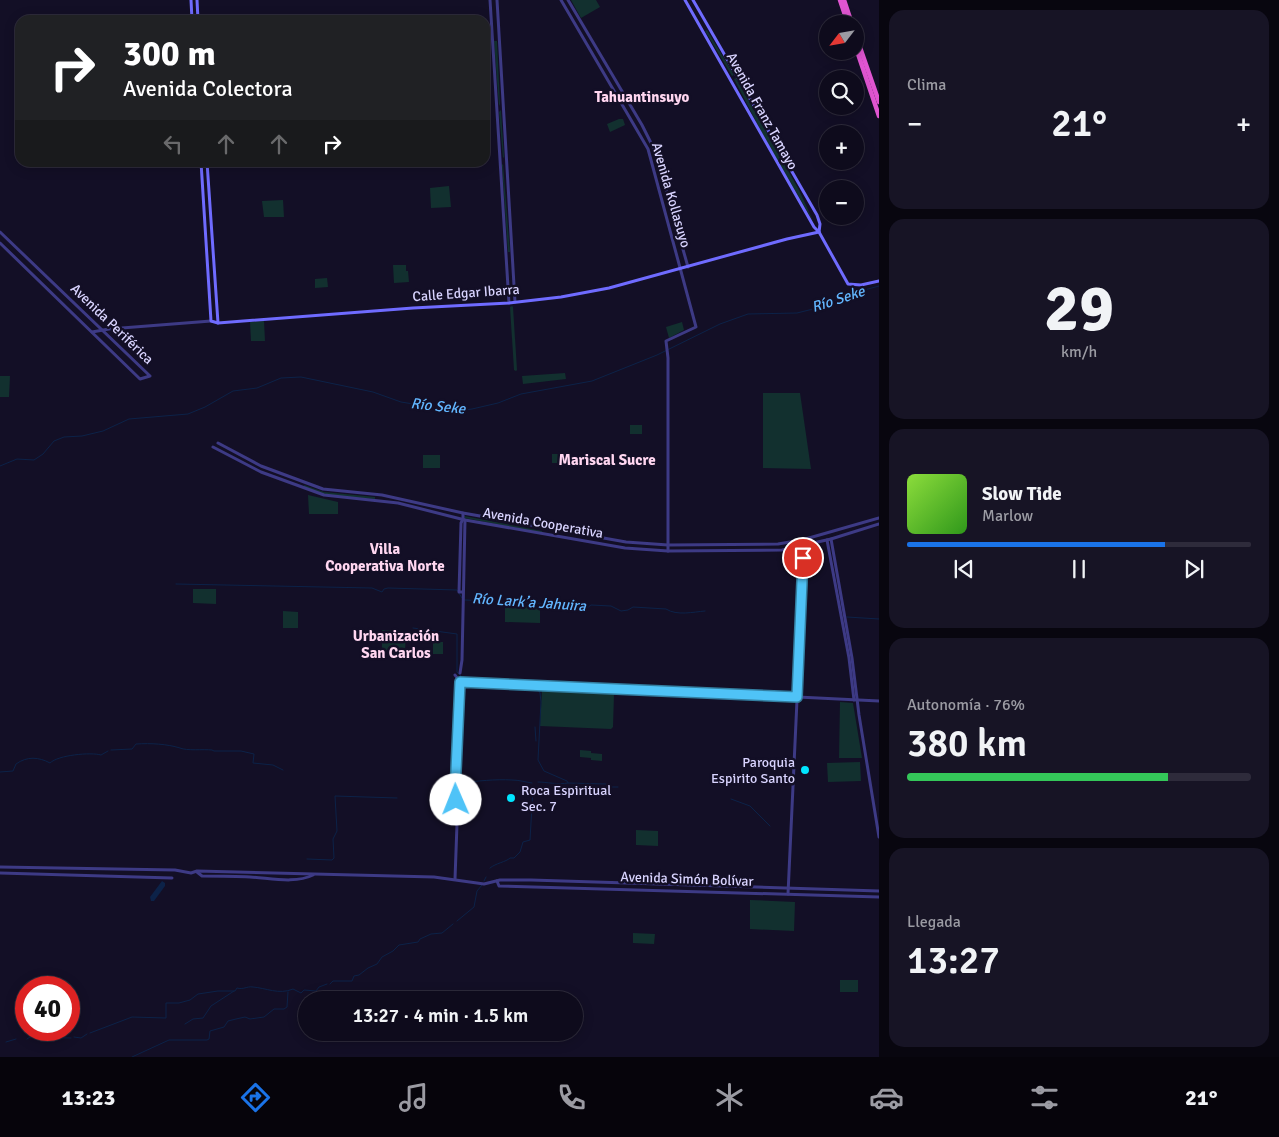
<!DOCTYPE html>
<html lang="es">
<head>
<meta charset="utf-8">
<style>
  :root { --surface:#0e0b1c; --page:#171425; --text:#f1f3f6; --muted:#9b9ba3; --line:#2e2b3b; --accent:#1a73e8 }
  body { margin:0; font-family:Signika,sans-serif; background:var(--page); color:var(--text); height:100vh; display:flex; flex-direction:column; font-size:19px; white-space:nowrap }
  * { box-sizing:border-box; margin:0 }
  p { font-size:16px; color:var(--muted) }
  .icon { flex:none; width:28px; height:28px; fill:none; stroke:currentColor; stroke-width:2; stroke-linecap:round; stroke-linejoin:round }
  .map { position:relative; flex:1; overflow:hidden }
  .panel { display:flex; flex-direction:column; gap:10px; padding:10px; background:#08060f; width:400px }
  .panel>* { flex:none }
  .hud { position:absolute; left:15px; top:15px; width:475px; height:152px; border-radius:15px; box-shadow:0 2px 12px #0003,0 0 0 1px var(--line); background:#202124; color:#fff; overflow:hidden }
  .needle { width:32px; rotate:239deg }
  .tools { position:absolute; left:819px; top:15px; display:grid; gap:10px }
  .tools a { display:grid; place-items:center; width:45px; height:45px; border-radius:50%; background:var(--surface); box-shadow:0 2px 12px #0003,0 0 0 1px var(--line); font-size:25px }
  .speed { position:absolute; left:15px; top:976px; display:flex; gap:10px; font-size:25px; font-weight:700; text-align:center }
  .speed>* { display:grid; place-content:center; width:65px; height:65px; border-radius:50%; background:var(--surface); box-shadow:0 2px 12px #0003,0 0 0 1px var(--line); line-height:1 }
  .speed .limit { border:8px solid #d22; background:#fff; color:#111 }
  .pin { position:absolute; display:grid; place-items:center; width:42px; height:42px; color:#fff; margin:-21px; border:2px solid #fff; border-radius:50%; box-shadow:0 1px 5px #0007 }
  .me { position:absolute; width:55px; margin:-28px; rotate:359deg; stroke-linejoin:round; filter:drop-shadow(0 0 4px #0008) }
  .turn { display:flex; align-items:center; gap:18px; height:105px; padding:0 25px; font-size:22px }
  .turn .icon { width:65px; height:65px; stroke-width:2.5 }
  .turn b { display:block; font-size:35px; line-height:42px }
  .lanes { display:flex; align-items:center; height:48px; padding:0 25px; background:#0003; justify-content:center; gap:25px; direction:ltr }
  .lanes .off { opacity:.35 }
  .big { font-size:38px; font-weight:600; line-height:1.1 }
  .panel .card { flex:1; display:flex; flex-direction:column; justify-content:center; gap:8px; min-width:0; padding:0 18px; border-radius:15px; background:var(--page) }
  .panel .dial { align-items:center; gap:0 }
  .dial b { font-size:65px; line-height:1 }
  .song { display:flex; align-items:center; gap:15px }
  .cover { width:60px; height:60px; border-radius:8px; background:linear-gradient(135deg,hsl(90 70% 55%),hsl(110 70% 35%)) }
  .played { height:5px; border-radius:2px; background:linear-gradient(90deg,var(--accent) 75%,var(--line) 75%) }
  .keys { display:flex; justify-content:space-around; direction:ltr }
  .heat { display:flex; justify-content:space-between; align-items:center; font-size:28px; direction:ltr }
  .charge { height:8px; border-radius:4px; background:linear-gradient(90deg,#34c759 76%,var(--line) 0) }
  .trip { position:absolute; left:298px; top:991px; width:285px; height:50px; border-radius:25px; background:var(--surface); box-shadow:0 2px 12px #0003,0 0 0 1px var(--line); font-weight:600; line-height:50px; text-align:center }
  .dock { display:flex; height:80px; justify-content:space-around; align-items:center; background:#06040b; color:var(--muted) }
  .dock .icon { width:35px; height:35px }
  .dock .on { color:var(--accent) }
  .dock b { font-size:22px; color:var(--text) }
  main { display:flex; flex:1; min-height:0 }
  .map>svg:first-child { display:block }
  .green { fill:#12302f }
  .water { fill:#0c2248 }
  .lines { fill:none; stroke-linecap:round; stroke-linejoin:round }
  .stream { stroke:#0c2248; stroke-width:1 }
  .tertiary { stroke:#3d3a85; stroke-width:3 }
  .secondary { stroke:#6f6bff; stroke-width:3 }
  .trunk { stroke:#e055d1; stroke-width:4.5 }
  .route-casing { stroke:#337fa1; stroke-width:12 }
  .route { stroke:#4fc3f7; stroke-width:9 }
  .poi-dot { fill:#00e5ff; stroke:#130f26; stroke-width:2 }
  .labels { text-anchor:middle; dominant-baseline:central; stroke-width:5; stroke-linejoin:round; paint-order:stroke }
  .street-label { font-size:14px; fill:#d9d4ff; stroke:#130f26 }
  .poi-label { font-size:14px; fill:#d9d4ff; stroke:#130f26; text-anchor:end }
  .neighbourhood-label { font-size:15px; font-weight:bold; fill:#ffd6f0; stroke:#130f26 }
  .water-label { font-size:15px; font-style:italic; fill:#62b6ff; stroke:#130f26 }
</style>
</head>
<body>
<main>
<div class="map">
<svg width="879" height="1057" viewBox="0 0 879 1057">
  <rect width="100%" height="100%" fill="#130f26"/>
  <g class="green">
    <path d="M571 0H596L600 7 581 18Z"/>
    <path d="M707 30 734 75 732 76 705 31Z"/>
    <path d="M494 41H497L500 104 499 106Z"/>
    <path d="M736 78 799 190 814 223 764 137 734 79Z"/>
    <path d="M501 110 504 157 503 158 499 112Z"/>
    <path d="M619 119H623L625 125 610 132 607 124Z"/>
    <path d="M503 164 510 252H508L502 165Z"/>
    <path d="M449 186 451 207 431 208 430 188Z"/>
    <path d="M283 200 284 217H264L262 201Z"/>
    <path d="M393 265H406V271H408L409 282 394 283Z"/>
    <path d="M327 278 328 287 315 288V279Z"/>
    <path d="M512 306 513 307 517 370 516 371 514 370 510 307Z"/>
    <path d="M264 321 265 341H251L250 322Z"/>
    <path d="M682 322 684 330 669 338 666 327Z"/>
    <path d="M565 373 566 379 523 384 522 376Z"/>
    <path d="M0 376H10L9 397H0Z"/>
    <path d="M763 393H800L811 469 763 468Z"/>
    <rect x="630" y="425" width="12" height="9"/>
    <rect x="552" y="454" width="12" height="9"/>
    <rect x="423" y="455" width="17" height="13"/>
    <path d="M304 485 324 492 375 497V499L323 495 303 488Z"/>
    <path d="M308 495 338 502V514H309Z"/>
    <path d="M464 516 542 531 543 533 465 518Z"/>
    <path d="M193 589H216V604L193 603Z"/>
    <path d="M505 605 540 606V623L505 622Z"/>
    <path d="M283 611 298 612V628H283Z"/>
    <path d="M382 630 406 631 405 652 382 651Z"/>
    <rect x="433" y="642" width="10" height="12"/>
    <path d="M544 688 612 691 614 694 613 727 611 729 540 726 542 690Z"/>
    <path d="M840 702 853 703 862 758H839Z"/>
    <path d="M580 750 591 751V753L602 754V761L591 760V758L580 757Z"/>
    <path d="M860 762 861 781 828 782 827 763Z"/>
    <path d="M636 830 658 831V846L636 845Z"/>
    <path d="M750 900 795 902 794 931 750 929Z"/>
    <path d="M633 933 655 934 654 944 633 943Z"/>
    <rect x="840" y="980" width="18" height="12"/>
  </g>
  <path class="water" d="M162 881 165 883V886L154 901H151L150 897Z"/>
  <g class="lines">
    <g class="stream">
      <path d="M0 466 17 459 34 460 43 454 54 441 64 437 82 436 103 431 129 419 188 414 205 407 233 391 257 388 281 378 301 377 373 392 401 402 457 411 472 409 498 403 521 394 592 381 657 355 720 324 748 314 797 313 813 309 857 292 879 286"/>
      <path d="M176 584 372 588 382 592 384 589 388 588 457 590 462 598"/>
      <path d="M465 600 555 604 556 607 587 608 591 605 611 606 621 611 628 610 633 607 666 609C677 616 693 612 705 611"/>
      <path d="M847 617 879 619"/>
      <path d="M413 628 457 634V672L464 679 533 683"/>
      <path d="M536 686 540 693 541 702 538 760 544 771 567 781 568 783 606 784 610 787H618"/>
      <path d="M535 727 536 741"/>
      <path d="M111 750 132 749 136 744C151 743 167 744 180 748 187 751 203 749 212 750L214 751H241L254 754 253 763 273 765 283 770"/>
      <path d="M0 772 13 771 16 764C27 756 39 757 50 763 58 755 91 752 101 755L108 751"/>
      <path d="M538 782C547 782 558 785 568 783"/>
      <path d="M453 796 460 795V783C478 781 495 779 512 780 519 780 525 782 532 783"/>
      <path d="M731 799 750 806 770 826"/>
      <path d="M307 859 332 860 334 858 333 839 337 831 335 796 397 798"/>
      <path d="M490 868C496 863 506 862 510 858H514L520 852 523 842 530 840 533 788"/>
      <path d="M484 881 486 877"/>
      <path d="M457 921 474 907 477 891 482 885"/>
      <path d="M330 984 333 981H352L354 976 359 975 368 968 377 964 382 957 393 951 399 945 418 942 420 939 431 934 442 933 453 924"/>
      <path d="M185 1024 193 1019 203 1018 211 1006 234 991"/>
      <path d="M90 1033 132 1017 166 1018V1003H179L190 1000 198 994 218 991H235L237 988C243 990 247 986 253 987 266 988 279 995 293 989L301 993 304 990 316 991 319 987 327 984"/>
      <path d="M74 1037 81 1038 87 1034"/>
      <path d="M27 1039 30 1037 71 1038"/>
      <path d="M6 1042 16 1039"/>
      <path d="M132 1057 169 1040H207L209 1039 210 1031 224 1027 228 1021 236 1019 245 1017 250 1019 264 1017 274 1009H284L287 1007 288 992"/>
    </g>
    <g class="tertiary">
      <path d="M490 0 509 303"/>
      <path d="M497 0 515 302"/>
      <path d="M561 0 648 149 696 327 666 341 668 358V551"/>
      <path d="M568 0 642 125 655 151 688 267"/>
      <path d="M0 232 150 376 140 379 0 243"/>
      <path d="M92 332 109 329 211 321"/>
      <path d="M218 443 261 466 323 489 382 495 463 513 626 542 668 545 778 544 802 540 879 518"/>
      <path d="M213 447 261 472 324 495 398 503 465 520 625 548 668 551 782 550 831 539 879 524"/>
      <path d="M831 539 852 658 859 715 879 837"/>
      <path d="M827 540 849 658 854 700"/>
      <path d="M462 592H459L461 523 463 519V513"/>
      <path d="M460 673 462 660 465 520"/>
      <path d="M460 682 561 685 679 693H719L879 701"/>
      <path d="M0 867 175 870 191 873 197 871 434 877 484 884 500 880H531L879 891"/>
      <path d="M197 872 202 876C218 876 234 876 250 877 270 878 295 884 313 875"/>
      <path d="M0 873 172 878"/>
      <path d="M455 879 457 824 459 813 455 793 460 682 455 675"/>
      <path d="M497 881 499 886 879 897"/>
      <path d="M788 894 799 657 802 546"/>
    </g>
    <g class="secondary">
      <path d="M191 0 192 20"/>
      <path d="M197 0 198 20"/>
      <path d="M685 0 814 227 819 232 848 284 861 285 879 281"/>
      <path d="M693 0 817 215 820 224 819 232"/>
      <path d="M201 162 211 321 218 323 413 308 509 303 561 297 609 288 787 239 819 232"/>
      <path d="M207 162 218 323"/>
    </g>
    <g class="trunk">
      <path d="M840 0 848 24"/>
      <path d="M844 0 852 24"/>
      <path d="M855 33 879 102"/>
      <path d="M855 45 879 116"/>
    </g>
  </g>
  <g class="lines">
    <g class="route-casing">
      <path id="route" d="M456 800 455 793 460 682 797 697 803 558"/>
    </g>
    <use href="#route" class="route"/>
  </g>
  <g class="poi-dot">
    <circle cx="805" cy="770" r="5"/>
    <circle cx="511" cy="798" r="5"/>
  </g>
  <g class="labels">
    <g class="street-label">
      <text transform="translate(762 111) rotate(61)">Avenida Franz Tamayo</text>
      <text transform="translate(671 195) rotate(74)">Avenida Kollasuyo</text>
      <text transform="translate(466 293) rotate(-4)">Calle Edgar Ibarra</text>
      <text transform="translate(112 324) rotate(44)">Avenida Periférica</text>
      <text transform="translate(543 523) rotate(10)">Avenida Cooperativa</text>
      <text transform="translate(687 879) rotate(2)">Avenida Simón Bolívar</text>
    </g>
    <g class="poi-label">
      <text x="795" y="762">Paroquia<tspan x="795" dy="16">Espirito Santo</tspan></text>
      <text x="521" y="790" text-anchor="start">Roca Espiritual<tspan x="521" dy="16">Sec. 7</tspan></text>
    </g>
    <g class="neighbourhood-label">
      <text x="642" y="97">Tahuantinsuyo</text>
      <text x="607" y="460">Mariscal Sucre</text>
      <text x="385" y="549">Villa<tspan x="385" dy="17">Cooperativa Norte</tspan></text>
      <text x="396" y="636">Urbanización<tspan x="396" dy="17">San Carlos</tspan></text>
    </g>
    <g class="water-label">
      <text transform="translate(838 299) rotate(-18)">Río Seke</text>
      <text transform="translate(438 406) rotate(6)">Río Seke</text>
      <text transform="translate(529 602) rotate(4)">Río Lark’a Jahuira</text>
    </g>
  </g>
</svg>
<div class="tools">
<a><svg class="needle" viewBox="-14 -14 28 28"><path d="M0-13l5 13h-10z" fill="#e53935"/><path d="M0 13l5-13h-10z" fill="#9b9ba3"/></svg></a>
<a><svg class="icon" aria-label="search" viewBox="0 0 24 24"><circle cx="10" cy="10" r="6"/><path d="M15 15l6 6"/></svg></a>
<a>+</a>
<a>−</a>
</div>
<div class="speed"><div class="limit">40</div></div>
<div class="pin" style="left:803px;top:558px;background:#d93025"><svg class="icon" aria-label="arrive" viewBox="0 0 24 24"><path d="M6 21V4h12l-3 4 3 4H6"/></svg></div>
<svg class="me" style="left:456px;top:800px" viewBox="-20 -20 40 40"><circle r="19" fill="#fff"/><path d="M0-13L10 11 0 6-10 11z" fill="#4fc3f7"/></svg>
<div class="trip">13:27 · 4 min · 1.5 km</div>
<div class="hud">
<div class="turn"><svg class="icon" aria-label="right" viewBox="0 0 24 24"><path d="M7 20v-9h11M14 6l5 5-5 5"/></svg><div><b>300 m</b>Avenida Colectora</div></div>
<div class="lanes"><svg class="icon off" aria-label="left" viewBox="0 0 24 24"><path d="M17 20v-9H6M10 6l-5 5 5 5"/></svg><svg class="icon off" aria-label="ahead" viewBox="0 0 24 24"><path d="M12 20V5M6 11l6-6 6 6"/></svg><svg class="icon off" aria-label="ahead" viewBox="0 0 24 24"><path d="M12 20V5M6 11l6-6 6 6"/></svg><svg class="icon" aria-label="right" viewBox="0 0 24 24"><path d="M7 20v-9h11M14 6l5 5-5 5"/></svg></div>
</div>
</div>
<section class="panel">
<div class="card"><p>Clima</p>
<div class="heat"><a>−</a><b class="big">21°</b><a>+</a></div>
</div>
<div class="card dial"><b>29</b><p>km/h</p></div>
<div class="card">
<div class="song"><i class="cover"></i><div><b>Slow Tide</b><p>Marlow</p></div></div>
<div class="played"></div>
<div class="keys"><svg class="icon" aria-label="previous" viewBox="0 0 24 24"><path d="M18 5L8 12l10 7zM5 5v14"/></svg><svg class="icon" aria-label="pause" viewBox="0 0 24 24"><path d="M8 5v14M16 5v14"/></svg><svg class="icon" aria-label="next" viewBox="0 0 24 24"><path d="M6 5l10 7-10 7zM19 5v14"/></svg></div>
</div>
<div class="card"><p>Autonomía · 76%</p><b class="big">380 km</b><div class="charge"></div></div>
<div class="card"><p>Llegada</p><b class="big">13:27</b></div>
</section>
</main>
<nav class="dock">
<b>13:23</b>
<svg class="icon on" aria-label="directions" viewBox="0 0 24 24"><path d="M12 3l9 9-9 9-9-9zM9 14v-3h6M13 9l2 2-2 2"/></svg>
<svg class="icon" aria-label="music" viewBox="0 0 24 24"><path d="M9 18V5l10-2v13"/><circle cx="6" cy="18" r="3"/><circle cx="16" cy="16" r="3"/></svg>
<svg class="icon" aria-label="phone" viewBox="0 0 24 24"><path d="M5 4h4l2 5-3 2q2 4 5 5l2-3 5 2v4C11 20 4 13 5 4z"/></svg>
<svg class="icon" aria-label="climate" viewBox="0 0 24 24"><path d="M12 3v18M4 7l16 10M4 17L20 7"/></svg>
<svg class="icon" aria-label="car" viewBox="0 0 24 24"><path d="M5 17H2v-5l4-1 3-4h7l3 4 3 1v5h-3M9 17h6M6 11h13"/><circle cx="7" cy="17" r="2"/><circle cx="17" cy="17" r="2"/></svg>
<svg class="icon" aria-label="filters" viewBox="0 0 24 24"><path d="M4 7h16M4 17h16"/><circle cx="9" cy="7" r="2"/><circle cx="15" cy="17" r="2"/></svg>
<b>21°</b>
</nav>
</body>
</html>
